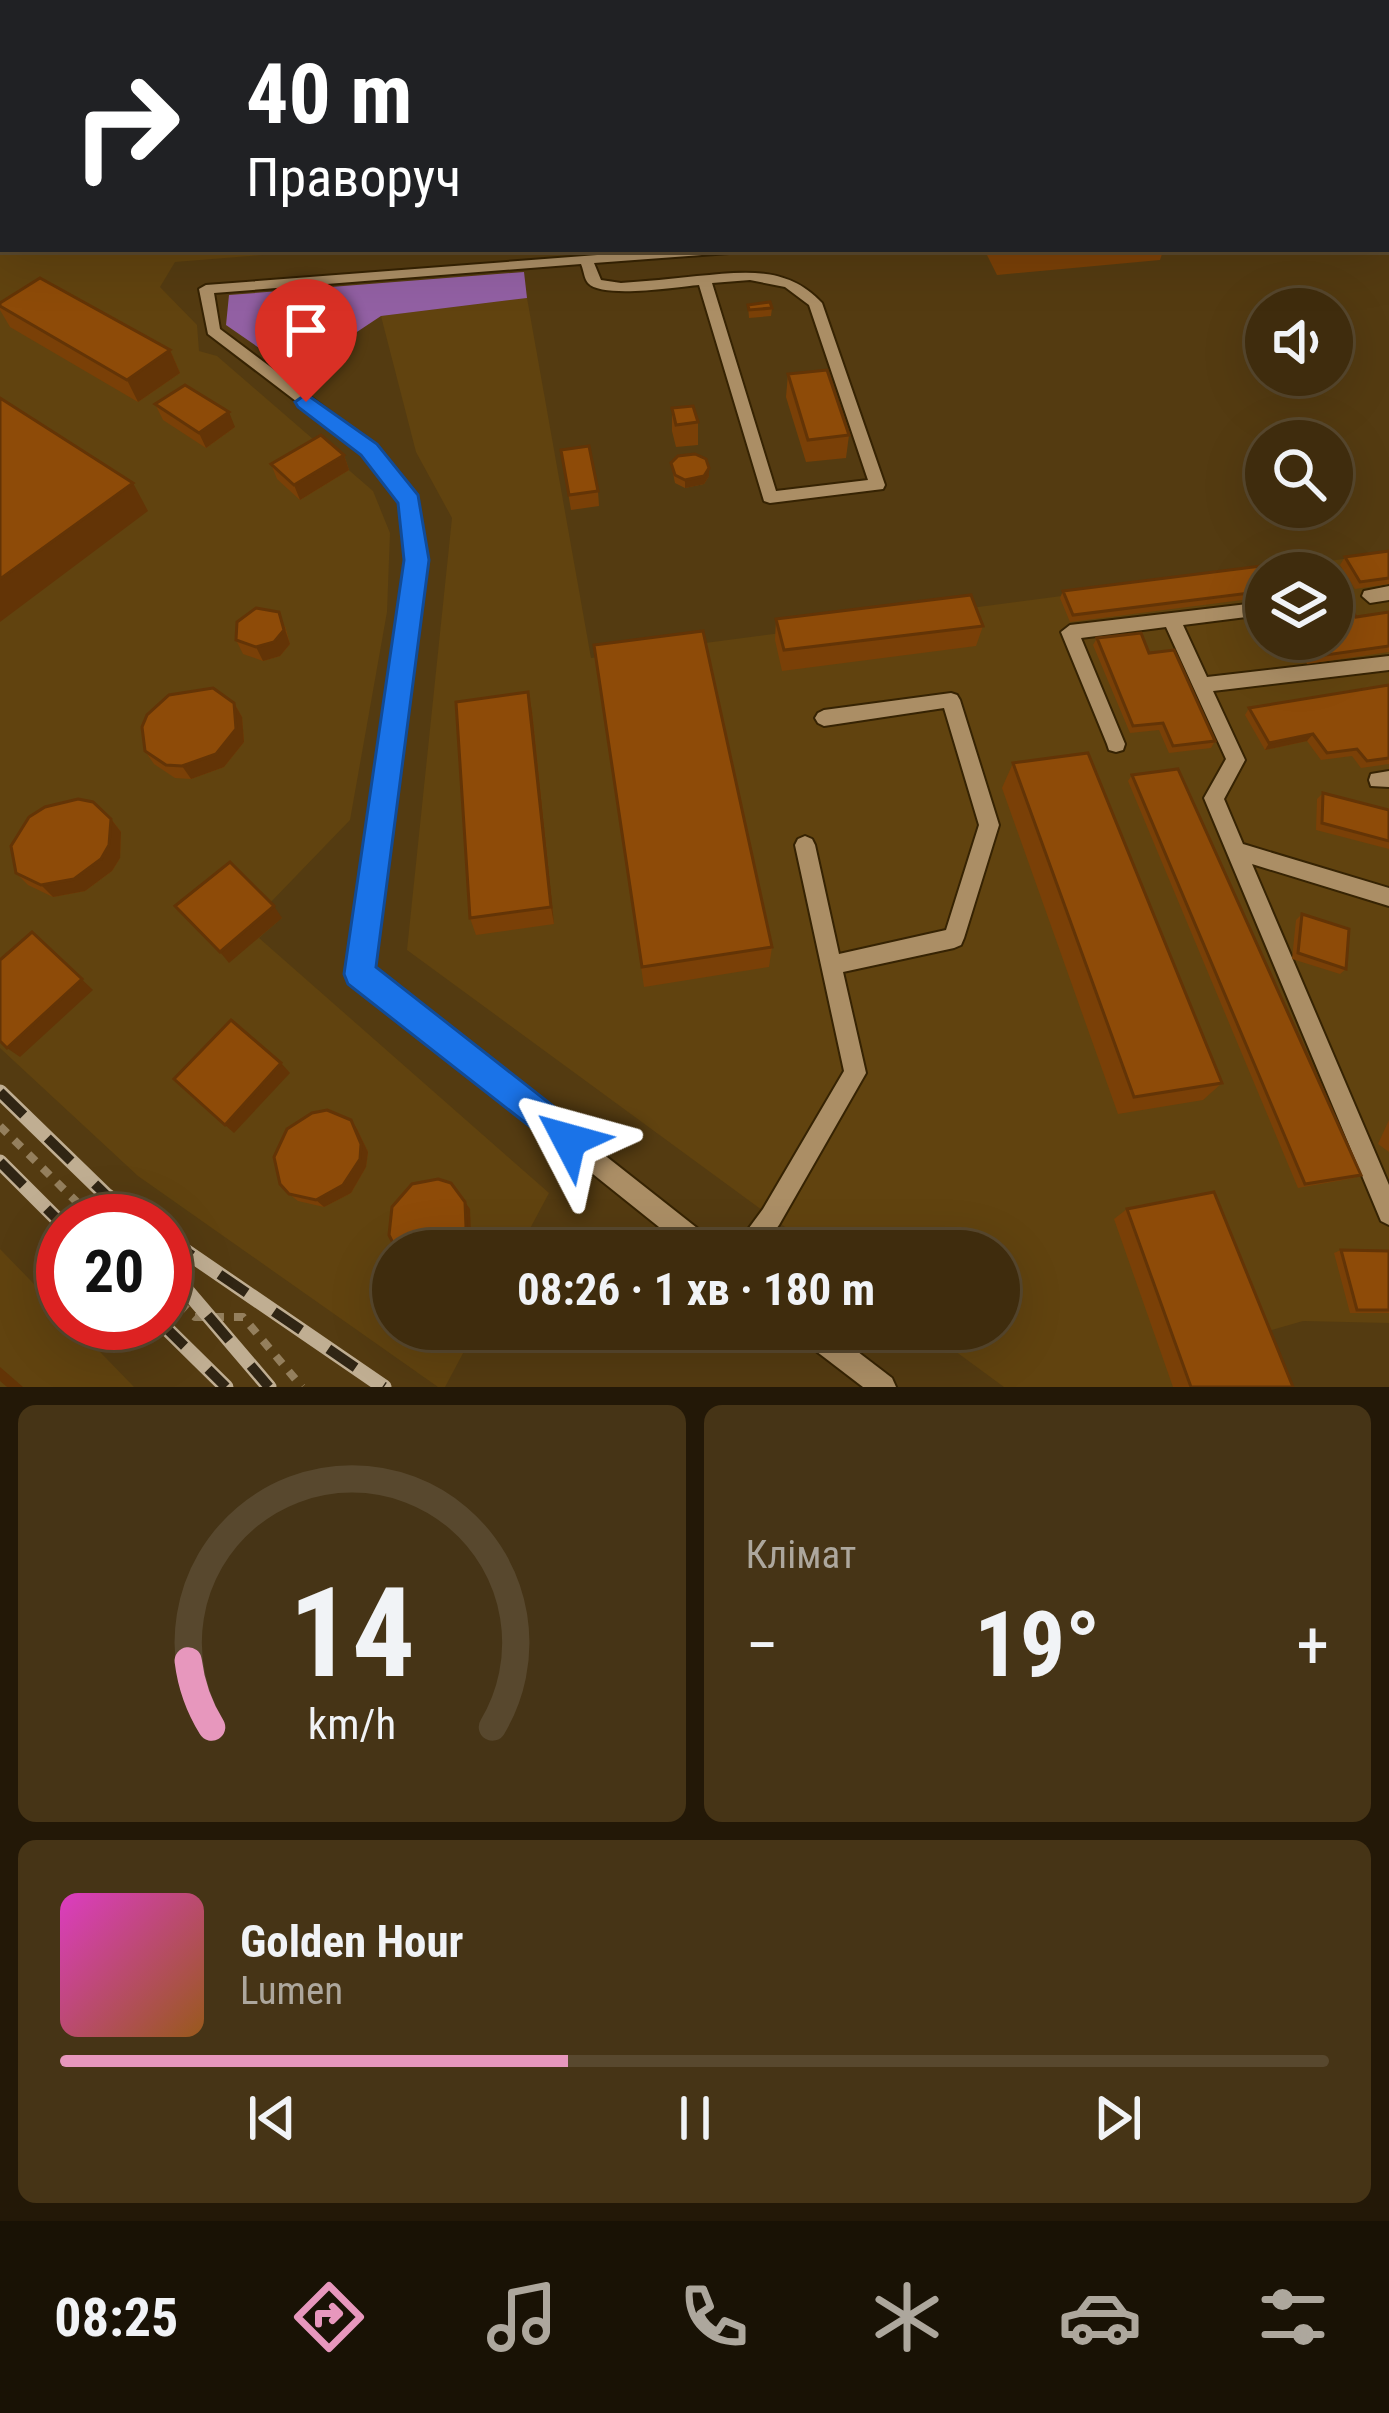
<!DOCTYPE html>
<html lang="uk">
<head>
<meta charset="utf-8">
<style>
  :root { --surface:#3f2c0d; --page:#463416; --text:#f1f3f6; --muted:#ada79d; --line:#58482e; --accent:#e797bd }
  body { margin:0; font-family:"Roboto Condensed",sans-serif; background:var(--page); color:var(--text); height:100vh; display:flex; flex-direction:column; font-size:45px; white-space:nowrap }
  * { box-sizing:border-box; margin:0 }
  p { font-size:39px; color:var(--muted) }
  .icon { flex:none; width:66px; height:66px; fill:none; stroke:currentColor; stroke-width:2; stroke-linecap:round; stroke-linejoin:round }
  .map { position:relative; height:1387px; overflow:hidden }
  .sheet { display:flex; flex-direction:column; gap:18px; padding:18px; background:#231807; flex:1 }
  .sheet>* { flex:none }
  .top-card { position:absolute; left:0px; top:0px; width:1389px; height:252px; box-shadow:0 12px 48px #0002,0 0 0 3px var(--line); background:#202124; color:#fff; overflow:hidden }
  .controls { position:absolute; left:1245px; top:288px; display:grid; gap:24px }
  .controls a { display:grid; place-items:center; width:108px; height:108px; border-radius:50%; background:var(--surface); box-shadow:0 12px 48px #0002,0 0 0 3px var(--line); font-size:60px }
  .speed { position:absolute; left:36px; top:1194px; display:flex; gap:24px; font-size:60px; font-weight:700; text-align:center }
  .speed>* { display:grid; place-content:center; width:156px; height:156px; border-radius:50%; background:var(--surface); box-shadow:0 12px 48px #0002,0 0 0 3px var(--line); line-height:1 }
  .speed .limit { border:18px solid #d22; background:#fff; color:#111 }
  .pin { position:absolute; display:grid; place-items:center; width:102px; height:102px; color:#fff; margin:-123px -51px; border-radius:50% 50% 50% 0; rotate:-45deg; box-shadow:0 0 12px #0007 }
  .pin .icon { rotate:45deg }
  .me { position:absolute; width:132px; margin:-66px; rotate:309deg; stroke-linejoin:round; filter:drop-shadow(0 0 9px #0008) }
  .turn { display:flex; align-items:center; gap:42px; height:252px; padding:0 48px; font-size:54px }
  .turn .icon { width:156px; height:156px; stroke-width:2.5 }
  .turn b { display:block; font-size:84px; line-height:102px }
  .big { font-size:90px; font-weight:700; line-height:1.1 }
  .sheet .card { flex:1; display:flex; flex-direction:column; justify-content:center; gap:18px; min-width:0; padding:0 42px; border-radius:18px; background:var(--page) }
  .sheet .dial { align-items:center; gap:0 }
  .dial svg { height:312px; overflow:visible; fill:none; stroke:var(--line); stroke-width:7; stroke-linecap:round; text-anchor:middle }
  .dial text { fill:var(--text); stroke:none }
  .song { display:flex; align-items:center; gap:36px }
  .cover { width:144px; height:144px; border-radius:18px; background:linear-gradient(135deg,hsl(310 70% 55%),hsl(30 70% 35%)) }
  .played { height:12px; border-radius:6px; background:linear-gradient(90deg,var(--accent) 40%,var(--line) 40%) }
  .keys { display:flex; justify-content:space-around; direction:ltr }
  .heat { display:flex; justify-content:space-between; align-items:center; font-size:66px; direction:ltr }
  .sheet .tiles { flex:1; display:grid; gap:18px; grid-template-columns:1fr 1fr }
  .card:last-child { grid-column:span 2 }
  .trip { position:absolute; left:372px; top:1230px; width:648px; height:120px; border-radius:60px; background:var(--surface); box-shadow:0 12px 48px #0002,0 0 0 3px var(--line); font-weight:700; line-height:120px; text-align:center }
  .tab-bar { display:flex; height:192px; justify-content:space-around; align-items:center; background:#191205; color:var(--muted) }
  .tab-bar .icon { width:84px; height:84px }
  .tab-bar .current { color:var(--accent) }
  .tab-bar b { font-size:54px; color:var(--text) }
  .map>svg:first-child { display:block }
  .built { fill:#61430f; fill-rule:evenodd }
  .forest { fill:#9260a3 }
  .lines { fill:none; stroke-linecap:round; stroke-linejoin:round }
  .lane-casing { stroke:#362303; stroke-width:4 }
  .secondary-casing { stroke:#362303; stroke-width:5 }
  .path { stroke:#947f5d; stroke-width:8; stroke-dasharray:10 10; stroke-linecap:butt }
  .lane { fill:#ab8e65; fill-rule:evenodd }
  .secondary { fill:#929554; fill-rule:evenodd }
  .rail-casing { stroke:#c0ae92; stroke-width:15 }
  .rail { stroke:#302514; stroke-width:10; stroke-dasharray:33; stroke-linecap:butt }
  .wall { fill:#7a4007 }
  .shaded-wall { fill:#633406 }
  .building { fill:#8e4b08; stroke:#633406; stroke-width:3 }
  .route { fill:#1a73e8; stroke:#114b97; stroke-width:3 }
</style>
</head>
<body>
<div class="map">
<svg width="1389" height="1387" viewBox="0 0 1389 1387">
  <rect width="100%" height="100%" fill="#543b11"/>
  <g class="built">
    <path d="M0 32 3 249H338L175 262 160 287 197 325 199 351 217 356 373 491 390 533 387 612 350 820 269 904 282 918 259 938 549 1193 518 1251H393V1329H476L445 1387H438L138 1176 0 1048Z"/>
    <path d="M527 298 591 658 1389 553V1323L1303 1321 1251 1336 1271 1387H1004L925 1329H999V1251H818L407 950 452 518 416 452 381 316ZM1266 573H1332V639H1266Z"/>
    <path d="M0 1249 63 1314V1323H72L134 1387H0Z"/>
  </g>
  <g class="forest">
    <path d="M394 0H897L898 3H394Z"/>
    <path d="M524 272 527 298 381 316 295 373 226 325 229 295Z"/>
  </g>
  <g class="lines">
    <g class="lane-casing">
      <g id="lane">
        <path d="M3 2 7 3H3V16H0V3Z"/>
        <rect x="1386" y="182" width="3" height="8"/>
        <path d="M676 249H736L729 253 594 263 601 280 621 283C646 281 672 279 697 276 744 272 787 265 822 303L885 485 883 489 770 503 764 501 699 285C677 287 602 299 588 283 584 278 584 271 581 264L214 293 220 329 374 445 418 501 424 560 370 970 716 1243 720 1251H689L352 981 349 974 408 560 402 502 364 453 208 334 199 289 206 285ZM750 280 785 287 809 305 868 480 776 491 712 283Z"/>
        <path d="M1389 586V600L1370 603 1362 596 1364 591Z"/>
        <path d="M1256 603 1262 605 1265 610 1262 615 1183 625 1207 677 1389 656V670L1213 691 1245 760 1224 799 1243 844 1389 888V906L1252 864 1389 1185V1225L1381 1221 1204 798 1226 759 1166 627 1081 638 1125 744 1123 750 1116 752 1109 750 1107 744 1061 632 1070 625Z"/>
        <path d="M951 693 957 695 960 700 999 825 964 938 961 945 954 948 843 972 866 1073 779 1225 759 1251H732L763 1209 844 1071 795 845 798 839 805 836 812 839 815 845 839 954 946 930 979 825 944 708 824 726 818 723 815 718 818 713 824 710Z"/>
        <path d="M1389 771V787L1371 786 1369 780 1371 774Z"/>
        <path d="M796 1329H828L892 1378 896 1387H863L799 1338Z"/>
      </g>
    </g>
    <g class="secondary-casing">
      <path id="secondary" d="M1357 0H1389V6L1386 10V3Z"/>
    </g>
    <g class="path">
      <path d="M0 1126 96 1221"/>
      <path d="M165 1289 195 1317H243L302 1387"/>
    </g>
    <use href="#lane" class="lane"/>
    <use href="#secondary" class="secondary"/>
    <g class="rail-casing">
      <g id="rail">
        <path d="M0 1092 106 1195 143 1221"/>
        <path d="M0 1162 63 1225"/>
        <path d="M165 1237 384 1387"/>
        <path d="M165 1265 269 1387"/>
        <path d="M161 1323 226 1387"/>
      </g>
    </g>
    <use href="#rail" class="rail"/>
  </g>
  <g class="wall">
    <path d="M1191 0H1279L1281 3H1190Z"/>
    <path d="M3 11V217H0V12Z"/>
    <path d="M984 249H1220L1162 254 1160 260 997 275Z"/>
    <path d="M0 303 170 350 180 373 138 402 10 327 0 310Z"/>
    <path d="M748 305 772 308 771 316 749 318Z"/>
    <path d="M788 374 849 435 846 458 806 462 786 397Z"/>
    <path d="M155 404 235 427 206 448 163 420Z"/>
    <path d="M672 408 698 422V445L676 447 672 431Z"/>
    <path d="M561 450 598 491 599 506 571 510Z"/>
    <path d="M344 455 349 470 300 500 277 479 271 464Z"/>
    <path d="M671 463 709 476 704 484 685 488 675 483Z"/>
    <path d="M1389 551V584L1355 589 1340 565 1345 557Z"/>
    <path d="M1266 575V597L1070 622 1060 598 1063 591Z"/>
    <path d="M1389 612V652L1307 664 1293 639H1332L1356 617Z"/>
    <path d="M776 619 983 626 976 646 782 671 775 640Z"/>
    <path d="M285 626 290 644 280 656 263 661 243 654 236 640Z"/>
    <path d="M1097 638 1149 653 1215 741 1211 748 1169 753 1159 730 1130 733 1093 645Z"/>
    <path d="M594 645 772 947 769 967 644 987Z"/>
    <path d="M1389 685V764L1361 768 1352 756 1321 760 1307 741 1265 750 1245 715 1249 708Z"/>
    <path d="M528 692 532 712 554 924 476 935 470 918Z"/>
    <path d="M234 703 242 717 244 742 224 767 191 779 175 778 154 764 145 751Z"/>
    <path d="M1013 763 1222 1083 1203 1100 1118 1114 1002 788Z"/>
    <path d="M1132 775 1361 1175 1354 1178 1298 1188 1128 781Z"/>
    <path d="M1323 793 1389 810V849L1316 830 1317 799Z"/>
    <path d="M111 819 121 832 120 858 112 871 85 891 53 897 28 885 16 873Z"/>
    <path d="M1302 914 1346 969 1340 974 1292 959 1296 920Z"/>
    <path d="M351 1120 357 1129 368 1152 366 1167 351 1193 324 1207 298 1201 289 1194Z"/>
    <path d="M1389 1120V1152L1378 1144Z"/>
    <path d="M1127 1209 1293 1387H1173L1114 1219Z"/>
    <path d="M1341 1250 1389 1251V1313H1350L1334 1253Z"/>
  </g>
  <g class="shaded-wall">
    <path d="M170 350 180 373 138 402 127 380Z"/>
    <path d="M229 412 235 427 206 448 199 433Z"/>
    <path d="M344 455 349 470 300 500 294 485Z"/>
    <path d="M709 468V476L704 484 685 488V480Z"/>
    <path d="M133 483 148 511 0 622V579Z"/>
    <path d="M279 612 290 644 280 656 263 661 256 647Z"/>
    <path d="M528 692 532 712 554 924 551 907Z"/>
    <path d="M234 703 242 717 244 742 224 767 191 779 182 766Z"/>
    <path d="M1313 734 1307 741 1265 750 1269 743Z"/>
    <path d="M111 819 121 832 120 858 112 871 85 891 53 897 41 885Z"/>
    <path d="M274 906 282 918 229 963 220 952Z"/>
    <path d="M32 932 93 990 20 1057 7 1048Z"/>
    <path d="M281 1063 290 1073 234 1133 225 1125Z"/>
    <path d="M351 1120 357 1129 368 1152 366 1167 351 1193 324 1207 316 1200Z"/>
    <path d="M465 1202 470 1209 471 1234 460 1251H451Z"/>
    <path d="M0 1367 23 1387H7L0 1381Z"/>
  </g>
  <g class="building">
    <path d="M862 0H889L891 3H864Z"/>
    <path d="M1222 0H1278L1281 3H1225Z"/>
    <path d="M3 11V184L0 186V12Z"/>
    <path d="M1001 249H1040L1003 252Z"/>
    <path d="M40 278 170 350 127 380 0 306V303Z"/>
    <path d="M770 302 772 308 749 310 748 305Z"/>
    <path d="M827 370 849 435 808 440 788 374Z"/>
    <path d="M185 385 229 412 199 433 155 404Z"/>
    <path d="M0 398 133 483 0 579Z"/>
    <path d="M693 406 698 422 676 425 672 408Z"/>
    <path d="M321 435 344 455 294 485 271 464Z"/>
    <path d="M589 446 598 491 569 495 561 450Z"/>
    <path d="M695 454 706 459 709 468 704 476 685 480 675 475 671 463 678 456Z"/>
    <path d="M1389 551V578L1360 582 1345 557Z"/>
    <path d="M1261 566 1266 575V591L1073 615 1063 591Z"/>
    <path d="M1342 593 1356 617 1389 612V646L1312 657 1301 639H1332V595Z"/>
    <path d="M971 595 983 626 784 650 776 619Z"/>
    <path d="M256 608 279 612 284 630 274 642 256 647 236 640 237 622Z"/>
    <path d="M703 631 772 947 642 967 594 645Z"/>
    <path d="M1141 633 1149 653 1174 650 1215 741 1173 746 1163 723 1133 726 1097 638Z"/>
    <path d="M1389 685V758L1367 761 1357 749 1327 753 1313 734 1269 743 1249 708Z"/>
    <path d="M213 688 234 703 236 729 216 754 182 766 166 765 145 751 142 727 147 715 169 695Z"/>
    <path d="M528 692 551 907 470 918 456 702Z"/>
    <path d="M1088 753 1222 1083 1134 1097 1013 763Z"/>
    <path d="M1178 769 1361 1175 1305 1184 1132 775Z"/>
    <path d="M1323 793 1389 810V841L1322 823Z"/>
    <path d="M78 799 93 802 111 819 109 845 101 859 74 879 41 885 16 873 11 846 29 817 45 807Z"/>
    <path d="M230 862 274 906 220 952 175 906Z"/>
    <path d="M1302 914 1349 929 1346 969 1298 953Z"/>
    <path d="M32 932 82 979 7 1048 0 1041V960Z"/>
    <path d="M231 1020 281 1063 225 1125 174 1079Z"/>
    <path d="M327 1110 351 1120 361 1144 360 1159 343 1185 316 1200 289 1194 280 1184 274 1157 287 1129 312 1113Z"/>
    <path d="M438 1179 451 1183 465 1202 466 1227 451 1251H400L395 1247 389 1235 392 1207 412 1184Z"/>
    <path d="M1214 1192 1293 1387H1191L1127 1209Z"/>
    <path d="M1341 1250 1389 1251V1310H1357Z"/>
  </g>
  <path class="route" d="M306 394 377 444 418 495 429 560 376 967 581 1128 586 1140 581 1152 569 1157 348 984 344 974 404 560 398 503 361 455 298 407 295 402Z"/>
</svg>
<div class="controls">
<a><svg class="icon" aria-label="sound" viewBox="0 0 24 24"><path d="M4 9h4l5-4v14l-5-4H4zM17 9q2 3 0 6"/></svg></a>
<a><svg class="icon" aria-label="search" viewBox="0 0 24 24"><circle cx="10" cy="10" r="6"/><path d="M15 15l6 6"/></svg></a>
<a><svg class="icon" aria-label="layers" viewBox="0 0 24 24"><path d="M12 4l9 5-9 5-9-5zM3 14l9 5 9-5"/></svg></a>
</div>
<div class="speed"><div class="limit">20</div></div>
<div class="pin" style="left:306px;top:402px;background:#d93025"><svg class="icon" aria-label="arrive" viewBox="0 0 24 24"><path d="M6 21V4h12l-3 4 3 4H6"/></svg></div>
<svg class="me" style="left:569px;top:1140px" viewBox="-20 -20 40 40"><path d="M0-17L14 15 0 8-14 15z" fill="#1a73e8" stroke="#fff" stroke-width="4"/></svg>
<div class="trip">08:26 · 1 хв · 180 m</div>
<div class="top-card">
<div class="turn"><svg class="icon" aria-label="right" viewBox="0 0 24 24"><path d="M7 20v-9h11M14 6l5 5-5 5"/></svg><div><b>40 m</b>Праворуч</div></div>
</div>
</div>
<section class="sheet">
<div class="tiles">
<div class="card dial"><svg viewBox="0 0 100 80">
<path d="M14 69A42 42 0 1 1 86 69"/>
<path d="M14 69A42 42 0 0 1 8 52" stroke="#e797bd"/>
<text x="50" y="56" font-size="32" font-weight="700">14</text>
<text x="50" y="72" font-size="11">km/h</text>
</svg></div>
<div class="card"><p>Клімат</p>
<div class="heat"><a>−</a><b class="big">19°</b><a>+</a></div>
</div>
<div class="card">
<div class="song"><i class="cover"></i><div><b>Golden Hour</b><p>Lumen</p></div></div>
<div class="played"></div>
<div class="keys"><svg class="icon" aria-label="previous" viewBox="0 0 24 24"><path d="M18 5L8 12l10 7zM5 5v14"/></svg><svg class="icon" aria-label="pause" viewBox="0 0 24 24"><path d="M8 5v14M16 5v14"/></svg><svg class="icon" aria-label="next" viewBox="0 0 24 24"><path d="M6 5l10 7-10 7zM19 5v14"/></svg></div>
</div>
</div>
</section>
<nav class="tab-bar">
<b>08:25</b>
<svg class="icon current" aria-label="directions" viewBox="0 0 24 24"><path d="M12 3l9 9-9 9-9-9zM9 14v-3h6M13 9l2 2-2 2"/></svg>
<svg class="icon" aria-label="music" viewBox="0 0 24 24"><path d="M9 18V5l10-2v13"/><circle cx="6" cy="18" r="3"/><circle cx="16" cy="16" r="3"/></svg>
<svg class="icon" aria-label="phone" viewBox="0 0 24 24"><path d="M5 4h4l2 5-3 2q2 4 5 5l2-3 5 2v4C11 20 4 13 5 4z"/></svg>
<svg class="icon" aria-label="climate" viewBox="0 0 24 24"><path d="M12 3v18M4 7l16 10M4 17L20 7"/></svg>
<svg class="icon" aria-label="car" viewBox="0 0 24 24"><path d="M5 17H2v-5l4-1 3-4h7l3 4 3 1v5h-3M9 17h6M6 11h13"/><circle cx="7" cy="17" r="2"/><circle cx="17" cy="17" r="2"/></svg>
<svg class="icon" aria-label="filters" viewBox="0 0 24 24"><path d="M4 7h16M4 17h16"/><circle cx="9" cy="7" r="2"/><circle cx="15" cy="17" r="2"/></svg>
</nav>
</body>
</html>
